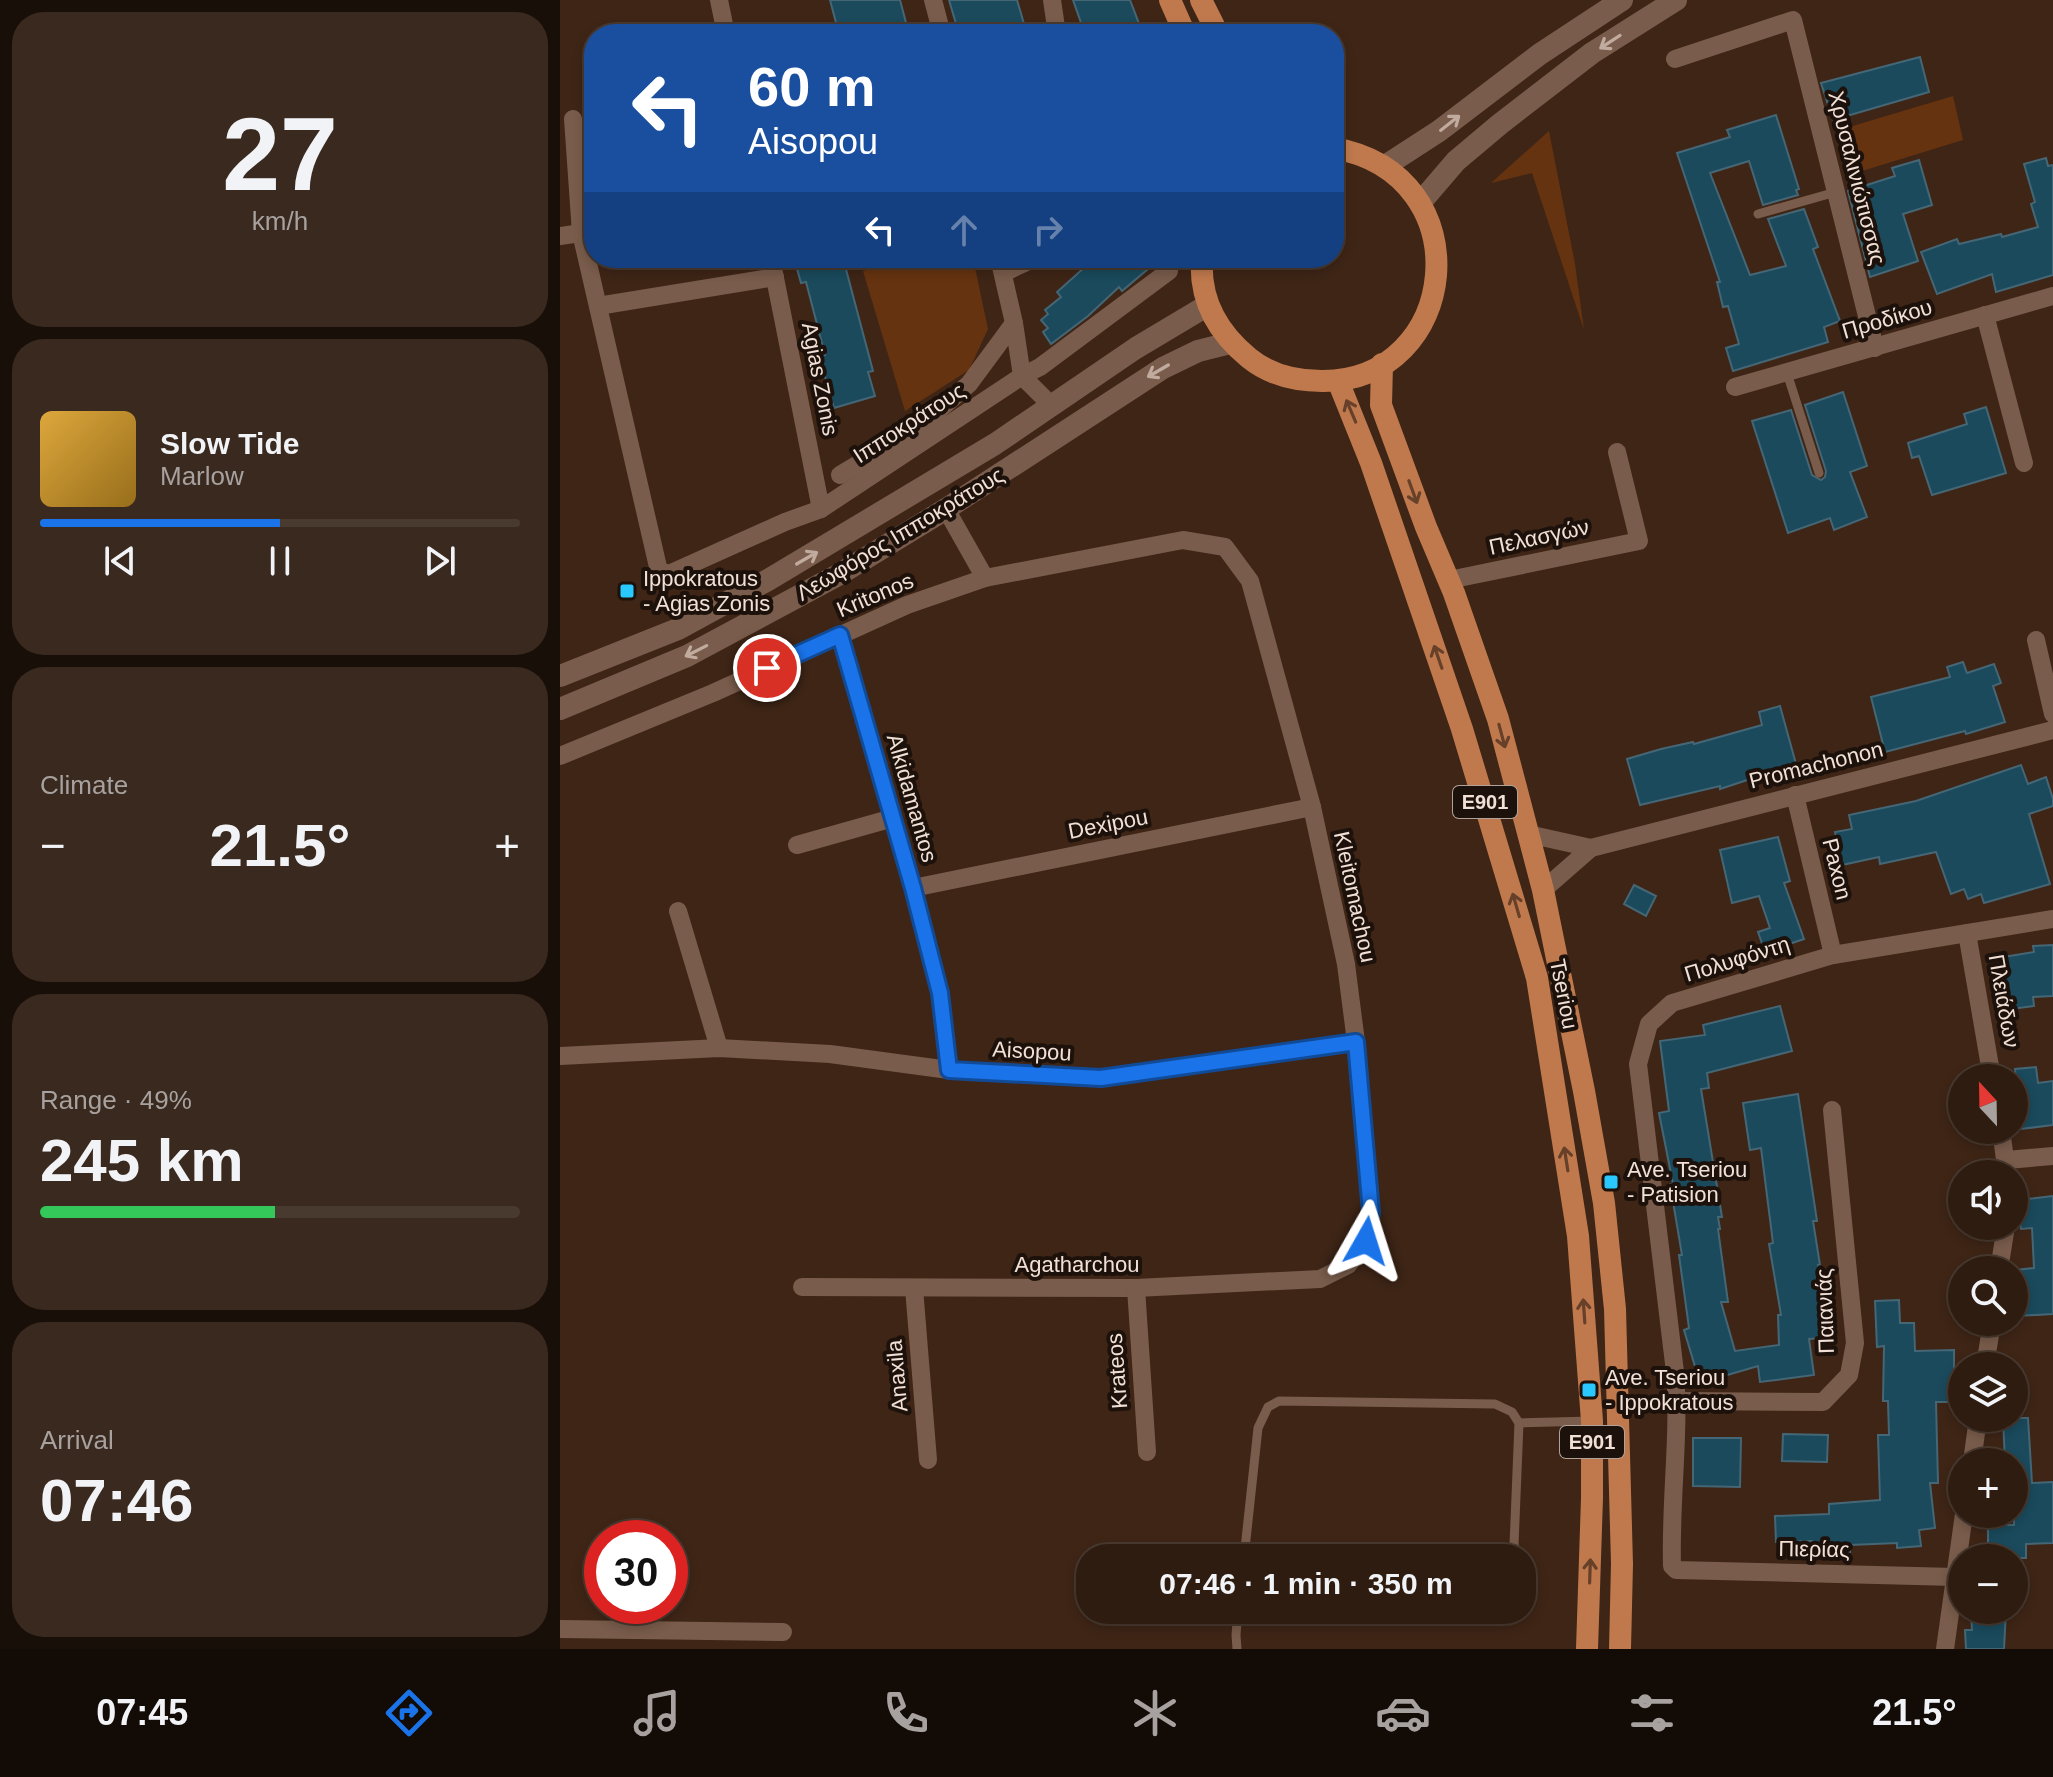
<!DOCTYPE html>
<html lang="en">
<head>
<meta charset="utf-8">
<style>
  :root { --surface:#2e1c10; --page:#3a291e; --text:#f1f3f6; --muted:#a7a19f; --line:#493a30; --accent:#1a73e8 }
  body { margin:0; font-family:Helvetica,sans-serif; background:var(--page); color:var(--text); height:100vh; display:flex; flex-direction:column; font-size:30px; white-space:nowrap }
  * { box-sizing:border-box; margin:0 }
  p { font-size:26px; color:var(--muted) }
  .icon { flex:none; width:44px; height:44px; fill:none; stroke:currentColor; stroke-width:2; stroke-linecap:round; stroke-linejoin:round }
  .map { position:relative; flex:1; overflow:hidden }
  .sheet { display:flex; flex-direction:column; gap:12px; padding:12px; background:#190f09; width:560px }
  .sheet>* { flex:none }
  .guide { position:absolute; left:24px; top:24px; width:760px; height:244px; border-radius:32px; box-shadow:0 4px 12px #0003,0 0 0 2px var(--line); background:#1a4fa0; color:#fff; overflow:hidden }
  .needle { width:52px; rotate:338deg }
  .fabs { position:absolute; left:1388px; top:1064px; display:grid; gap:16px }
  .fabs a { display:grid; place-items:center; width:80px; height:80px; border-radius:50%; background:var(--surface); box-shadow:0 4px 12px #0003,0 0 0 2px var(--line); font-size:40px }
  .speed { position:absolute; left:24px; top:1520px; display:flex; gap:16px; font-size:40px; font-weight:700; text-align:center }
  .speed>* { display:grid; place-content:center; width:104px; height:104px; border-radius:50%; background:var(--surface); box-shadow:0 4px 12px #0003,0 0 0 2px var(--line); line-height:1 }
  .speed .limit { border:12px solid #d22; background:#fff; color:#111 }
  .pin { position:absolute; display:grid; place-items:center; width:68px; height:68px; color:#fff; margin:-34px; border:4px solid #fff; border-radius:50%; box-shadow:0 2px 8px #0007 }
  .me { position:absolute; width:88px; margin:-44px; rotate:6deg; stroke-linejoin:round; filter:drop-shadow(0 0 6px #0008) }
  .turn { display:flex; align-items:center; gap:28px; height:168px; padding:0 32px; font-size:36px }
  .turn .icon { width:104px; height:104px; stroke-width:2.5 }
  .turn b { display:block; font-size:56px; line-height:68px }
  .lanes { display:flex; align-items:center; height:76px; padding:0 32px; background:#0003; justify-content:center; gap:40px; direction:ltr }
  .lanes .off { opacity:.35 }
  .big { font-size:60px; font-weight:700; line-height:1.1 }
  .sheet .widget { flex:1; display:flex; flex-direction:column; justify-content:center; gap:12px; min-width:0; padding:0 28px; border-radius:32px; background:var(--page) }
  .sheet .dial { align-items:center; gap:0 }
  .dial b { font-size:104px; line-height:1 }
  .song { display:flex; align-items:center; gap:24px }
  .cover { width:96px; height:96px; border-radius:12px; background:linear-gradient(135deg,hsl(40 70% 55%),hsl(40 70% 35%)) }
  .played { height:8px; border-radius:4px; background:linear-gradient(90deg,var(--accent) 50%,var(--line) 50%) }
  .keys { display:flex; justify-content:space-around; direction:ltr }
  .heat { display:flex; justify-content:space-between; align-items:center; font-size:44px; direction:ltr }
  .charge { height:12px; border-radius:6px; background:linear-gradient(90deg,#34c759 49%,var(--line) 0) }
  .trip { position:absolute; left:516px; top:1544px; width:460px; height:80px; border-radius:32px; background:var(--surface); box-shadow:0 4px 12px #0003,0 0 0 2px var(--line); font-weight:700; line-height:80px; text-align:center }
  .tab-bar { display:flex; height:128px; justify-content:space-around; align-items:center; background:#120b06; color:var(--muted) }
  .tab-bar .icon { width:56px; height:56px }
  .tab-bar .selected { color:var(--accent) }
  .tab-bar b { font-size:36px; color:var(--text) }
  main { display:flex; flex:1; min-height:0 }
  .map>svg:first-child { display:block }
  .green { fill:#663310 }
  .building { fill:#1a4a5c; stroke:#456675; stroke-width:2 }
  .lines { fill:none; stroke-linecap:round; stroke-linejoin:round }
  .service { stroke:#795c4b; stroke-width:9 }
  .minor { stroke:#795c4b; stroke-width:18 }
  .secondary { stroke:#795c4b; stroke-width:22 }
  .primary { stroke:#c0794d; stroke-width:22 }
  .oneway { stroke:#c1ab9e }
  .oneway2 { stroke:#664029 }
  .route-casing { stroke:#114b97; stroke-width:20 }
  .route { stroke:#1a73e8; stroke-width:14 }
  .poi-dot { fill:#29c8ff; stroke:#1d110b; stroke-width:3 }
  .labels { text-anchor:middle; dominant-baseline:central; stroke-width:8; stroke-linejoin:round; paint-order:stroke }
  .shield { fill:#1d110b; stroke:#b1a299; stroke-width:2 }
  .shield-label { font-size:20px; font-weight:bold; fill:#f1e0d6 }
  .street-label { font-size:22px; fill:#f1e0d6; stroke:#1d110b }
  .poi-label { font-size:22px; fill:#f1e0d6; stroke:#1d110b; text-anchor:start }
</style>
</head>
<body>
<main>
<section class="sheet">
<div class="widget dial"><b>27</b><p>km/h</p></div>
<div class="widget">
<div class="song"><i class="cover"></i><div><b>Slow Tide</b><p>Marlow</p></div></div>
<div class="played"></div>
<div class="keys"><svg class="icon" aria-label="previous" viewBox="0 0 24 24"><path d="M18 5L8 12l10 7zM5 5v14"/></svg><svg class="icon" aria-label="pause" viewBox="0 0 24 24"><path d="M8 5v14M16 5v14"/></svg><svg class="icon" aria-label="next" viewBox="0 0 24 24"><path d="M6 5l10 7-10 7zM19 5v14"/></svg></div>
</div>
<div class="widget"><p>Climate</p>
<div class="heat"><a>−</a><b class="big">21.5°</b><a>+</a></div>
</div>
<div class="widget"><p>Range · 49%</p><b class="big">245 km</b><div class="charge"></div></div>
<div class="widget"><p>Arrival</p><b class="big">07:46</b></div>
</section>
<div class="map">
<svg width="1493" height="1649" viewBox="0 0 1493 1649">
  <rect width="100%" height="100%" fill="#3e2516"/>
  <g class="green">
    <path d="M1393 96 1403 140 1289 175 1276 131Z"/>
    <path d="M989 131 1015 264 1024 330 972 173 931 183Z"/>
    <path d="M351 258H413L428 329 409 370 345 411 303 271Z"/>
  </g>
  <g class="building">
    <path d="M270 0H340L349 34H279Z"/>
    <path d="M389 0H457L467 34H399Z"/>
    <path d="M513 0H570L583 34H525Z"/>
    <path d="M1360 57 1369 92 1273 120 1261 83Z"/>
    <path d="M1216 115 1239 189 1236 190 1238 195 1203 205 1189 161 1150 173 1190 275 1226 266 1208 219 1244 209 1258 247 1253 249 1280 321 1264 327 1268 342 1173 371 1166 348 1179 344 1168 306 1163 307 1157 282H1160L1117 153 1170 137 1167 130Z"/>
    <path d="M1486 158 1488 166 1493 165V275L1436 292 1432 274 1377 294 1361 252 1397 239 1399 244 1441 234 1442 237 1478 227 1471 204 1475 202 1464 164Z"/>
    <path d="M1359 160 1372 205 1343 214 1358 261 1310 277 1288 191 1335 176 1332 168Z"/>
    <path d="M234 258H283L313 371 308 372 315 396 274 408 259 356 265 355 246 282 241 283Z"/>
    <path d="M535 258H601L562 291 559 287 528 316 491 344 483 332 488 328 481 320 488 314 485 310 501 297 497 292Z"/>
    <path d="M1283 392 1307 466 1290 472 1307 517 1274 530 1270 518 1228 533 1192 421 1231 410 1252 475 1261 480 1265 477 1266 471 1245 405Z"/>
    <path d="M1426 407 1446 473 1372 495 1359 456 1352 458 1348 443 1407 424 1404 414Z"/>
    <path d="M1403 662 1407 673 1434 664 1441 683 1433 686 1445 722 1406 734 1405 731 1325 752 1311 697 1390 677 1387 667Z"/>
    <path d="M1220 706 1236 764 1160 789V786L1080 805 1067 759 1101 749 1133 742 1134 744 1202 725 1199 712Z"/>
    <path d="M1461 765 1468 784 1486 777 1493 799V806L1469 814 1490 884 1424 903 1421 894 1408 899 1404 889 1391 894 1376 852 1320 864 1319 857 1282 865 1275 832 1292 829 1289 815 1356 801Z"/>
    <path d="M1218 837 1230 881 1224 883 1244 939 1205 952 1198 932 1210 928 1199 896 1172 903 1160 850Z"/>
    <path d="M1074 885 1096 896 1086 916 1064 904Z"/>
    <path d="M1493 945V996L1473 997 1474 1006 1444 1010 1437 958 1474 952 1473 946Z"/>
    <path d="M1220 1006 1232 1051 1147 1073 1149 1088 1141 1089 1162 1217H1158L1160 1229H1158L1168 1302H1161L1175 1351 1219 1345 1218 1315H1221L1209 1244 1213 1243 1201 1148 1190 1150 1183 1103 1238 1094 1257 1221H1253L1260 1265H1258L1263 1295 1264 1338 1249 1339 1254 1375 1200 1382 1198 1366 1140 1383 1124 1330 1129 1328 1119 1255H1122L1110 1184H1113L1099 1113 1109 1111 1100 1041 1145 1035 1143 1025Z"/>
    <path d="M1476 1067 1478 1083 1493 1081V1125L1461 1129 1455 1069Z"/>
    <path d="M1493 1196V1314L1458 1316 1455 1270 1474 1268 1472 1228 1461 1229 1458 1200Z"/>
    <path d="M1339 1300 1340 1323H1354L1355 1351 1394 1350V1402H1376L1378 1483H1370L1375 1528 1359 1530 1361 1546 1337 1548V1543L1290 1545V1552H1252V1541L1216 1542 1215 1516 1269 1514V1504L1320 1500 1318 1435H1329L1328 1401H1323L1324 1346 1317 1347 1315 1301Z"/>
    <path d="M1443 1418H1468L1472 1483 1493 1482V1543L1466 1544V1558H1448V1551L1428 1552V1525H1454V1462H1445Z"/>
    <path d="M1223 1434 1268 1435 1267 1462 1222 1461Z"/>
    <path d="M1133 1438H1181L1180 1487 1133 1486Z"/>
    <path d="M1411 1610H1446L1444 1649H1406L1405 1630H1412Z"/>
  </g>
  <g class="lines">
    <g class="service">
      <path d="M1198 214 1276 192"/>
      <path d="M1227 373 1259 473"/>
      <path d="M959 1423 1032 1421"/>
      <path d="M684 1558 698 1428 708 1407 719 1401 935 1404 952 1412 959 1423 954 1545 960 1558"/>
      <path d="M677 1649 676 1635 678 1610"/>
    </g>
    <g class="minor">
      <path d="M159 0 166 34"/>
      <path d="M373 0 382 34"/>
      <path d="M492 0 497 34"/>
      <path d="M1115 59 1233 20 1315 348"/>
      <path d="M13 119 21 233 98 567 102 572 109 574 225 522 261 509 462 376 480 367 609 271"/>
      <path d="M0 236 21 233"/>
      <path d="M211 258 261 509"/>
      <path d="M439 258 454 323 462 376"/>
      <path d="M443 273 475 258"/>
      <path d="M38 306 215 277"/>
      <path d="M1425 315 1464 463"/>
      <path d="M462 376 492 406"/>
      <path d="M1175 387 1493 296"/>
      <path d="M280 475 358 428 409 384 454 323"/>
      <path d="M386 509 425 578"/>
      <path d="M889 580 1079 541 1057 452"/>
      <path d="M280 635 353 888 380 993 389 1070"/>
      <path d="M1476 640 1493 714"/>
      <path d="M0 756 153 693 347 605 425 578 623 540 665 547 690 581 752 807 786 964 796 1042 811 1212 806 1241 788 1265 760 1279 576 1288 242 1287"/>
      <path d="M1235 795 1273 955"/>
      <path d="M968 834 1031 848"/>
      <path d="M237 845 333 818"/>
      <path d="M353 888 752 807"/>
      <path d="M983 890 1031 848 1493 730"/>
      <path d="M118 911 159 1048"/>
      <path d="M1407 933 1432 1078"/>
      <path d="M0 1056 159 1048 270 1054 389 1070 541 1078 796 1042"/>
      <path d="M1441 1130 1447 1174"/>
      <path d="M1447 1160 1493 1156"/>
      <path d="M1439 1270 1446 1226"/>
      <path d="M354 1288 368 1460"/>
      <path d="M576 1288 587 1452"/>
      <path d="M1425 1366 1432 1322"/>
      <path d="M1117 1401 1263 1402 1289 1375 1295 1343 1272 1110"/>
      <path d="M1412 1462 1418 1418"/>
      <path d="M1395 1577 1116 1570 1112 1566C1110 1501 1120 1436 1115 1372L1078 1064 1089 1024 1112 1003 1273 955 1493 919"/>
      <path d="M0 1629 223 1632"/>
      <path d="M1385 1649 1404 1514"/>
    </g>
    <g class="secondary">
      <path d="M825 166 879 131 980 54 1062 0"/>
      <path d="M860 203 896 161 940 124 1032 53 1116 0"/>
      <path d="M0 676 118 629 208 580 435 444 576 348 648 305"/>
      <path d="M0 709 127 656 278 575 386 509 603 368 638 351 670 343"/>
    </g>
    <g class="primary">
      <path d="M610 0 625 34"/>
      <path d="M641 0 658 34"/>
      <path d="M642 258C639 300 657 332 689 358 710 375 735 381 762 381 900 382 924 175 774 148"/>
      <path d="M822 364 821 405 866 527 894 593 938 719 983 890 1024 1091 1044 1203 1055 1309 1062 1564 1060 1649"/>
      <path d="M778 381 811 463 902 729 977 978 1018 1236 1032 1421V1498L1027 1649"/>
    </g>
  </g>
  <defs><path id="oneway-shaft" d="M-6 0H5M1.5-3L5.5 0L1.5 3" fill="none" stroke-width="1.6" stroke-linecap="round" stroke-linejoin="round" transform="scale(2)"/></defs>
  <g class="oneway">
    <use href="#oneway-shaft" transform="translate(1050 42) rotate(147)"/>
    <use href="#oneway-shaft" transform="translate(890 123) rotate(-38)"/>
    <use href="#oneway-shaft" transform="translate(598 371) rotate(150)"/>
    <use href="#oneway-shaft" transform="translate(247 558) rotate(-30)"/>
    <use href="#oneway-shaft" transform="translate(136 651) rotate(153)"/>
  </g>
  <g class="oneway2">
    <use href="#oneway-shaft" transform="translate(791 411) rotate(-113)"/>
    <use href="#oneway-shaft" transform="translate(853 492) rotate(70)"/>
    <use href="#oneway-shaft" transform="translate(878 657) rotate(-109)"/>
    <use href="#oneway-shaft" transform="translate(942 736) rotate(75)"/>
    <use href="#oneway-shaft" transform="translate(956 905) rotate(-106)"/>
    <use href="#oneway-shaft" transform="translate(1006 1159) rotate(-99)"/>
    <use href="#oneway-shaft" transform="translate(1024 1311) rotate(-94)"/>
    <use href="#oneway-shaft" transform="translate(1030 1571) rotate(-88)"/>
  </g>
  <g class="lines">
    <g class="route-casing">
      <path id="route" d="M207 668 280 635 353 888 380 993 389 1070 541 1078 796 1042 811 1212 806 1241"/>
    </g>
    <use href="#route" class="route"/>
  </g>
  <g class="poi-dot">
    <rect x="59" y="583" width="16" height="16" rx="4"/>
    <rect x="1043" y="1174" width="16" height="16" rx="4"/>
    <rect x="1021" y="1382" width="16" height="16" rx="4"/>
  </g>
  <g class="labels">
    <g class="shield">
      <rect x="893" y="786" width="64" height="32" rx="6"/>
      <rect x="1000" y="1426" width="64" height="32" rx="6"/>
    </g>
    <g class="shield-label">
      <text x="925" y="802">E901</text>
      <text x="1032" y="1442">E901</text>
    </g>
    <g class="street-label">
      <text transform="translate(1297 178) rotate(76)">Χρυσαλινιώτισσας</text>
      <text transform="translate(1327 319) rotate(-16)">Προδίκου</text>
      <text transform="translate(260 379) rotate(79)">Agias Zonis</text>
      <text transform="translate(349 423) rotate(-33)">Ιπποκράτους</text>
      <text transform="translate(340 534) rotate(-31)">Λεωφόρος Ιπποκράτους</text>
      <text transform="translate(979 537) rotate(-12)">Πελασγών</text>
      <text transform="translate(315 595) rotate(-23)">Kritonos</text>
      <text transform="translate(1256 765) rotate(-14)">Promachonon</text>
      <text transform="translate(352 798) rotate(74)">Alkidamantos</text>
      <text transform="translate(548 824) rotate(-11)">Dexipou</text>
      <text transform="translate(1277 869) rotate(76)">Paxon</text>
      <text transform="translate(795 897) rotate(78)">Kleitomachou</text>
      <text transform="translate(1177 959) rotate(-17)">Πολυφόντη</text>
      <text transform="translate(1004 994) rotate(79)">Tseriou</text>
      <text transform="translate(1444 1001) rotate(80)">Πλειάδων</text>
      <text transform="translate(472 1051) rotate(3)">Aisopou</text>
      <text x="517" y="1264">Agatharchou</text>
      <text transform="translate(1265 1311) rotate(-92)">Παιανιάς</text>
      <text transform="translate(557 1371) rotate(-94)">Krateos</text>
      <text transform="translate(337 1376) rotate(-95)">Anaxila</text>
      <text transform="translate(1254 1549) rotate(1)">Πιερίας</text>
    </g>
    <g class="poi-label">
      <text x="83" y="578">Ippokratous<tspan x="83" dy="25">- Agias Zonis</tspan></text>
      <text x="1067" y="1169">Ave. Tseriou<tspan x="1067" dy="25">- Patision</tspan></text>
      <text x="1045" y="1377">Ave. Tseriou<tspan x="1045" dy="25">- Ippokratous</tspan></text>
    </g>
  </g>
</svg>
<div class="fabs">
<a><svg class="needle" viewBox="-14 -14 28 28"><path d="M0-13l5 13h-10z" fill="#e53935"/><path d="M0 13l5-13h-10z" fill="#a7a19f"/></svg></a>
<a><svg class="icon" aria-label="sound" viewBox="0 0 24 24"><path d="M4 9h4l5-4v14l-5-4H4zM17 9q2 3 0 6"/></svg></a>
<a><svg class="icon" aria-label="search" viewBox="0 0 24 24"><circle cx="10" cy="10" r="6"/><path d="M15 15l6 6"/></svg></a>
<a><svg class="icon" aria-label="layers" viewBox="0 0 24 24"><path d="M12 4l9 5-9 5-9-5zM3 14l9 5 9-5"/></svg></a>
<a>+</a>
<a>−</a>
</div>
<div class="speed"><div class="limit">30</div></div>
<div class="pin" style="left:207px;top:668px;background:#d93025"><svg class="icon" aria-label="arrive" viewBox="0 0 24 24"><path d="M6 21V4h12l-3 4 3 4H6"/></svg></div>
<svg class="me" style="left:806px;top:1241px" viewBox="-20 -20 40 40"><path d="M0-17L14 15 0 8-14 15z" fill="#1a73e8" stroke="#fff" stroke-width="4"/></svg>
<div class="trip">07:46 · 1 min · 350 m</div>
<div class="guide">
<div class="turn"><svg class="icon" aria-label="left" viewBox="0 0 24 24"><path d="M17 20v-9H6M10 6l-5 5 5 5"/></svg><div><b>60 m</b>Aisopou</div></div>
<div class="lanes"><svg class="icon" aria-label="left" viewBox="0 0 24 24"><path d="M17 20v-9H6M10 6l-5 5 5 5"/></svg><svg class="icon off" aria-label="ahead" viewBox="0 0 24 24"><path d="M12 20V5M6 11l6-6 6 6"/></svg><svg class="icon off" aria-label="right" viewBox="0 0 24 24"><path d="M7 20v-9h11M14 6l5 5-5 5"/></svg></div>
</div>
</div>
</main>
<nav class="tab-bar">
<b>07:45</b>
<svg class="icon selected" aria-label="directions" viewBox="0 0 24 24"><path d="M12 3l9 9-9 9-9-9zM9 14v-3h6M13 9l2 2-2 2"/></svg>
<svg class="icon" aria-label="music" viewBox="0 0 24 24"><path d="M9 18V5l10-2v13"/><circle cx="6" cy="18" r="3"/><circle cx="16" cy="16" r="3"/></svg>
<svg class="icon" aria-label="phone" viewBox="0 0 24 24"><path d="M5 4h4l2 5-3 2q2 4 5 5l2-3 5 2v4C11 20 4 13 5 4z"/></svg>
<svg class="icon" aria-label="climate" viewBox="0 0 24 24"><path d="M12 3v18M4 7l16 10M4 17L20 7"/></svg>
<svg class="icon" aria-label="car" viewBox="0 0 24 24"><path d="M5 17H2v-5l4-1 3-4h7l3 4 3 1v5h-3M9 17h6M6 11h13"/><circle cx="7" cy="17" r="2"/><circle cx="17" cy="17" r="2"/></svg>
<svg class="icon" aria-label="filters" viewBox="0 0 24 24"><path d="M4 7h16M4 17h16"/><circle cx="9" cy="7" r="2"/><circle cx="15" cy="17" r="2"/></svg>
<b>21.5°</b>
</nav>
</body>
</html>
